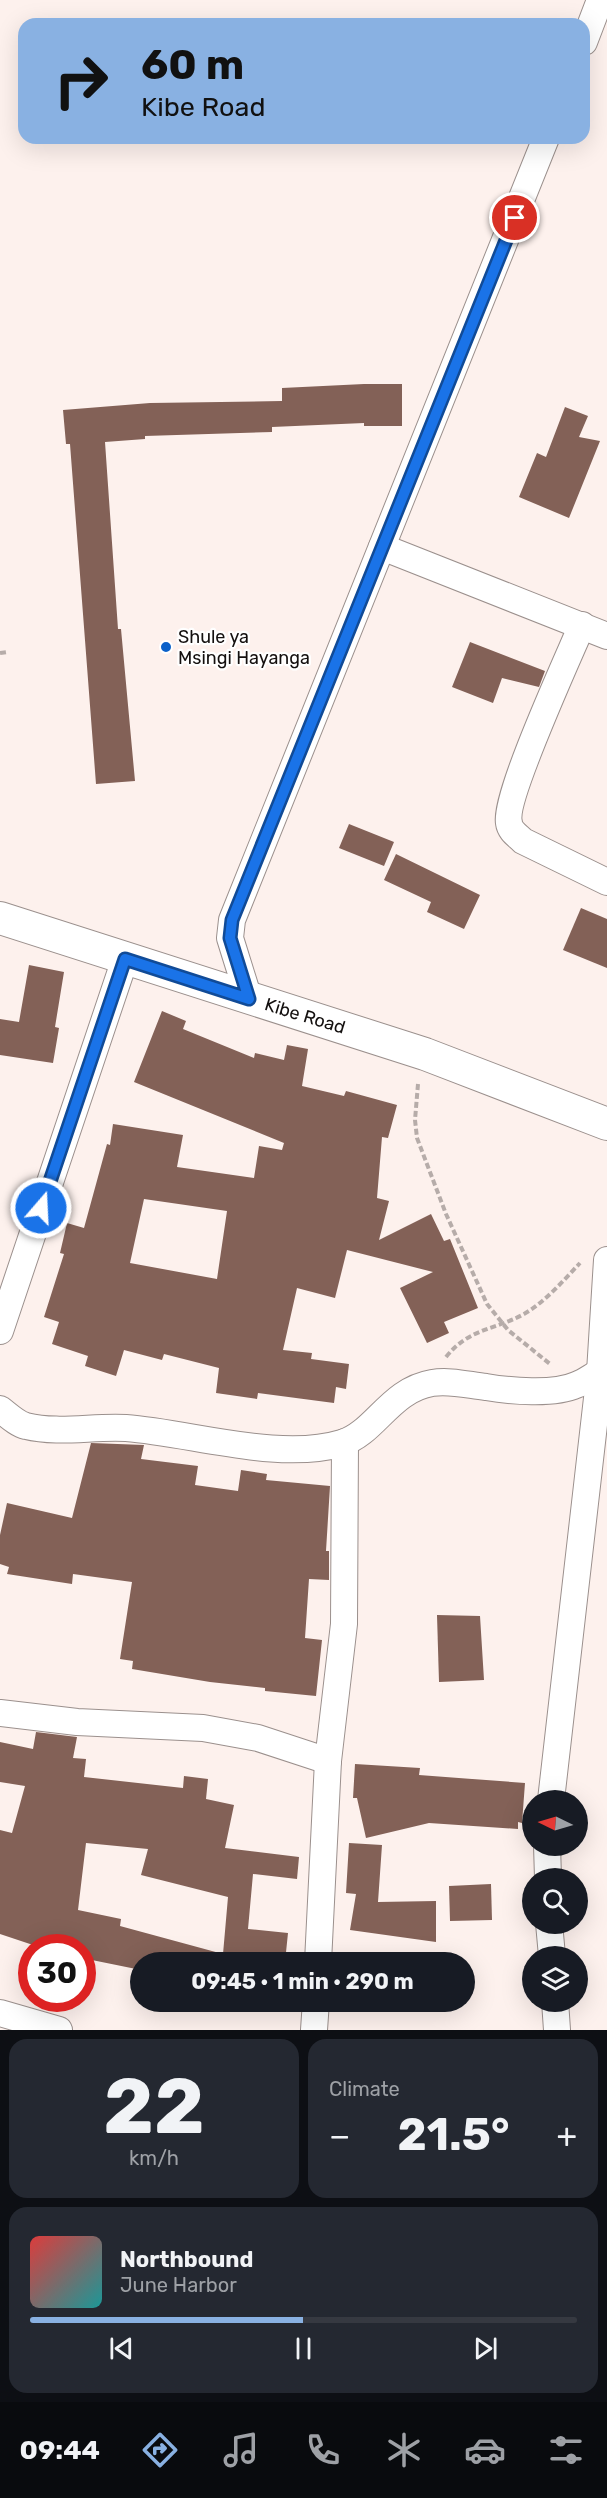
<!DOCTYPE html>
<html lang="en">
<head>
<meta charset="utf-8">
<style>
  :root { --surface:#171b24; --page:#242831; --text:#f1f3f6; --muted:#9ea1a6; --line:#363941; --accent:#89b1e2 }
  body { margin:0; font-family:Rubik,sans-serif; background:var(--page); color:var(--text); height:100vh; display:flex; flex-direction:column; font-size:22px; white-space:nowrap }
  * { box-sizing:border-box; margin:0 }
  p { font-size:20px; color:var(--muted) }
  .icon { flex:none; width:33px; height:33px; fill:none; stroke:currentColor; stroke-width:2; stroke-linecap:round; stroke-linejoin:round }
  .map { position:relative; height:2030px; overflow:hidden }
  .sheet { display:flex; flex-direction:column; gap:9px; padding:9px; background:#0d0f14; flex:1 }
  .sheet>* { flex:none }
  .banner { position:absolute; left:18px; top:18px; width:572px; height:126px; border-radius:18px; box-shadow:0 6px 24px #0002; background:#89b1e2; color:#111; overflow:hidden }
  .needle { width:39px; rotate:275deg }
  .fabs { position:absolute; left:522px; top:1790px; display:grid; gap:12px }
  .fabs a { display:grid; place-items:center; width:66px; height:66px; border-radius:50%; background:var(--surface); box-shadow:0 6px 24px #0002; font-size:30px }
  .speed { position:absolute; left:18px; top:1934px; display:flex; gap:12px; font-size:30px; font-weight:700; text-align:center }
  .speed>* { display:grid; place-content:center; width:78px; height:78px; border-radius:50%; background:var(--surface); box-shadow:0 6px 24px #0002; line-height:1 }
  .speed .limit { border:9px solid #d22; background:#fff; color:#111 }
  .pin { position:absolute; display:grid; place-items:center; width:51px; height:51px; color:#fff; margin:-26px; border:3px solid #fff; border-radius:50%; box-shadow:0 2px 6px #0007 }
  .me { position:absolute; width:66px; margin:-33px; rotate:19deg; stroke-linejoin:round; filter:drop-shadow(0 0 4px #0008) }
  .turn { display:flex; align-items:center; gap:21px; height:126px; padding:0 24px; font-size:27px }
  .turn .icon { width:78px; height:78px; stroke-width:2.5 }
  .turn b { display:block; font-size:42px; line-height:51px }
  .big { font-size:45px; font-weight:700; line-height:1.1 }
  .sheet .widget { flex:1; display:flex; flex-direction:column; justify-content:center; gap:9px; min-width:0; padding:0 21px; border-radius:18px; background:var(--page) }
  .sheet .dial { align-items:center; gap:0 }
  .dial b { font-size:78px; line-height:1 }
  .song { display:flex; align-items:center; gap:18px }
  .cover { width:72px; height:72px; border-radius:9px; background:linear-gradient(135deg,hsl(0 70% 55%),hsl(180 70% 35%)) }
  .played { height:6px; border-radius:3px; background:linear-gradient(90deg,var(--accent) 50%,var(--line) 50%) }
  .keys { display:flex; justify-content:space-around; direction:ltr }
  .heat { display:flex; justify-content:space-between; align-items:center; font-size:33px; direction:ltr }
  .sheet .tiles { flex:1; display:grid; gap:9px; grid-template-columns:1fr 1fr }
  .widget:last-child { grid-column:span 2 }
  .trip { position:absolute; left:130px; top:1952px; width:345px; height:60px; border-radius:30px; background:var(--surface); box-shadow:0 6px 24px #0002; font-weight:700; line-height:60px; text-align:center }
  .tab-bar { display:flex; height:96px; justify-content:space-around; align-items:center; background:#090b0e; color:var(--muted) }
  .tab-bar .icon { width:42px; height:42px }
  .tab-bar .selected { color:var(--accent) }
  .tab-bar b { font-size:27px; color:var(--text) }
  .map>svg:first-child { display:block }
  .building { fill:#836157; fill-rule:evenodd }
  .lines { fill:none; stroke-linecap:round; stroke-linejoin:round }
  .minor-casing { stroke:#9b908d; stroke-width:28 }
  .tertiary-casing { stroke:#9b908d; stroke-width:34 }
  .path { stroke:#b6aca9; stroke-width:4; stroke-dasharray:6 3; stroke-linecap:butt }
  .minor { stroke:#fff; stroke-width:26 }
  .tertiary { stroke:#fff; stroke-width:32 }
  .route-casing { stroke:#114b97; stroke-width:15 }
  .route { stroke:#1a73e8; stroke-width:10 }
  .poi-dot { fill:#0a60c9; stroke:#fff; stroke-width:2 }
  .labels { text-anchor:middle; dominant-baseline:central; stroke-width:4.5; stroke-linejoin:round; paint-order:stroke }
  .poi-label { font-size:18px; fill:#14100f; stroke:#fff; text-anchor:start }
  .street-label { font-size:18px; fill:#14100f; stroke:#fff }
</style>
</head>
<body>
<div class="map">
<svg width="607" height="2030" viewBox="0 0 607 2030">
  <rect width="100%" height="100%" fill="#fdf1ed"/>
  <g class="building">
    <path d="M364 384H402V426H364V423L272 427V432L145 436V439L105 442 118 629H121L135 781 96 784 70 444H66L63 410 150 403 282 401V388Z"/>
    <path d="M565 407 588 416 579 437 600 441 569 518 519 497 537 453 546 457Z"/>
    <path d="M470 642 545 671 539 687 502 678 493 703 452 687Z"/>
    <path d="M349 824 394 842 384 866 339 848Z"/>
    <path d="M396 854 480 895 464 929 427 912 431 902 384 880Z"/>
    <path d="M581 908 607 919V968L563 950Z"/>
    <path d="M29 965 64 972 55 1027 59 1028 53 1063 0 1055V1019L19 1022Z"/>
    <path d="M162 1011 186 1021 183 1029 254 1058 255 1053 284 1060 287 1045 308 1049 302 1086 344 1096 346 1091 397 1105 388 1138 382 1137 377 1198 389 1201 379 1240 431 1214 444 1241 450 1239 478 1308 444 1322 449 1333 427 1343 400 1288 433 1272 347 1250 335 1298 297 1288 283 1350 312 1353 311 1359 349 1364 346 1389 336 1387 334 1403 258 1393 257 1399 216 1393 219 1368 164 1354 162 1360 124 1350 116 1376 85 1366 88 1356 52 1344 59 1322 44 1317 64 1254 60 1253 67 1223 84 1228 107 1144 110 1145 113 1124 183 1135 177 1167 254 1178 259 1146 282 1150 284 1143 134 1082ZM144 1199 227 1211 217 1279 130 1263Z"/>
    <path d="M91 1443 144 1445 141 1459 198 1466 195 1485 238 1491 241 1470 267 1474 266 1480 330 1486 326 1551H329V1580L309 1579 305 1638 322 1640 316 1696 265 1691V1688L210 1682 132 1669 133 1661 120 1659 132 1582 73 1574 72 1584 7 1574 9 1567 0 1564V1535L7 1503 72 1518Z"/>
    <path d="M437 1615 480 1616 484 1680 439 1682Z"/>
    <path d="M36 1732 77 1737 73 1758 86 1759 84 1777 183 1788 184 1776 208 1779 206 1799 234 1805 225 1848 299 1857 297 1879 253 1874 248 1929 288 1933 285 1962H141V1970L82 1958V1947H39L0 1934V1830L12 1833 25 1786 0 1782V1742L33 1749ZM86 1843 148 1849 141 1875 228 1897 223 1954 120 1926 121 1919 78 1910Z"/>
    <path d="M355 1764 420 1768 419 1775 525 1783 522 1823 518 1822V1829L429 1823 366 1838 357 1798H353Z"/>
    <path d="M349 1843 382 1845 378 1902 436 1901V1942L350 1930 356 1894 346 1893Z"/>
    <path d="M491 1884 492 1920 450 1921 449 1886Z"/>
  </g>
  <g class="lines">
    <g class="minor-casing">
      <g id="minor">
        <path d="M584 42 600 0"/>
        <path d="M382 547 607 636"/>
        <path d="M582 625C569 656 503 799 509 823 510 831 517 835 523 841L607 882"/>
        <path d="M249 999 230 938 232 920 546 138"/>
        <path d="M0 1331 125 959"/>
        <path d="M0 1409C8 1415 17 1424 26 1426 58 1434 93 1426 126 1428 192 1433 280 1462 342 1443 375 1433 390 1390 432 1383 450 1380 468 1385 486 1387 510 1391 554 1395 576 1385 585 1382 592 1376 600 1372"/>
        <path d="M0 1713 77 1722 203 1728 258 1738 328 1761"/>
        <path d="M551 1800 600 1372 607 1260"/>
        <path d="M547 1845 548 1878"/>
        <path d="M549 1923 552 1956"/>
        <path d="M318 1962 328 1761 344 1624 345 1442"/>
        <path d="M555 2001 557 2030"/>
        <path d="M0 2013 59 2030"/>
        <path d="M314 2030 316 2001"/>
      </g>
    </g>
    <g class="tertiary-casing">
      <path id="tertiary" d="M0 918 425 1054 607 1124"/>
    </g>
    <g class="path">
      <path d="M0 653 7 652"/>
      <path d="M418 1084 415 1120 417 1138 446 1214 487 1304 508 1330 550 1364"/>
      <path d="M446 1357C469 1328 495 1330 524 1314 545 1302 564 1280 580 1263"/>
    </g>
    <use href="#minor" class="minor"/>
    <use href="#tertiary" class="tertiary"/>
  </g>
  <g class="lines">
    <g class="route-casing">
      <path id="route" d="M41 1208 125 959 249 999 230 938 232 920 515 218"/>
    </g>
    <use href="#route" class="route"/>
  </g>
  <circle class="poi-dot" cx="166" cy="647" r="6"/>
  <g class="labels">
    <g class="poi-label">
      <text x="178" y="637">Shule ya<tspan x="178" dy="21">Msingi Hayanga</tspan></text>
    </g>
    <g class="street-label">
      <text transform="translate(305 1016) rotate(17)">Kibe Road</text>
    </g>
  </g>
</svg>
<div class="fabs">
<a><svg class="needle" viewBox="-14 -14 28 28"><path d="M0-13l5 13h-10z" fill="#e53935"/><path d="M0 13l5-13h-10z" fill="#9ea1a6"/></svg></a>
<a><svg class="icon" aria-label="search" viewBox="0 0 24 24"><circle cx="10" cy="10" r="6"/><path d="M15 15l6 6"/></svg></a>
<a><svg class="icon" aria-label="layers" viewBox="0 0 24 24"><path d="M12 4l9 5-9 5-9-5zM3 14l9 5 9-5"/></svg></a>
</div>
<div class="speed"><div class="limit">30</div></div>
<div class="pin" style="left:515px;top:218px;background:#d93025"><svg class="icon" aria-label="arrive" viewBox="0 0 24 24"><path d="M6 21V4h12l-3 4 3 4H6"/></svg></div>
<svg class="me" style="left:41px;top:1208px" viewBox="-20 -20 40 40"><circle r="17" fill="#1a73e8" stroke="#fff" stroke-width="3"/><path d="M0-11L8 9 0 5-8 9z" fill="#fff"/></svg>
<div class="trip">09:45 · 1 min · 290 m</div>
<div class="banner">
<div class="turn"><svg class="icon" aria-label="right" viewBox="0 0 24 24"><path d="M7 20v-9h11M14 6l5 5-5 5"/></svg><div><b>60 m</b>Kibe Road</div></div>
</div>
</div>
<section class="sheet">
<div class="tiles">
<div class="widget dial"><b>22</b><p>km/h</p></div>
<div class="widget"><p>Climate</p>
<div class="heat"><a>−</a><b class="big">21.5°</b><a>+</a></div>
</div>
<div class="widget">
<div class="song"><i class="cover"></i><div><b>Northbound</b><p>June Harbor</p></div></div>
<div class="played"></div>
<div class="keys"><svg class="icon" aria-label="previous" viewBox="0 0 24 24"><path d="M18 5L8 12l10 7zM5 5v14"/></svg><svg class="icon" aria-label="pause" viewBox="0 0 24 24"><path d="M8 5v14M16 5v14"/></svg><svg class="icon" aria-label="next" viewBox="0 0 24 24"><path d="M6 5l10 7-10 7zM19 5v14"/></svg></div>
</div>
</div>
</section>
<nav class="tab-bar">
<b>09:44</b>
<svg class="icon selected" aria-label="directions" viewBox="0 0 24 24"><path d="M12 3l9 9-9 9-9-9zM9 14v-3h6M13 9l2 2-2 2"/></svg>
<svg class="icon" aria-label="music" viewBox="0 0 24 24"><path d="M9 18V5l10-2v13"/><circle cx="6" cy="18" r="3"/><circle cx="16" cy="16" r="3"/></svg>
<svg class="icon" aria-label="phone" viewBox="0 0 24 24"><path d="M5 4h4l2 5-3 2q2 4 5 5l2-3 5 2v4C11 20 4 13 5 4z"/></svg>
<svg class="icon" aria-label="climate" viewBox="0 0 24 24"><path d="M12 3v18M4 7l16 10M4 17L20 7"/></svg>
<svg class="icon" aria-label="car" viewBox="0 0 24 24"><path d="M5 17H2v-5l4-1 3-4h7l3 4 3 1v5h-3M9 17h6M6 11h13"/><circle cx="7" cy="17" r="2"/><circle cx="17" cy="17" r="2"/></svg>
<svg class="icon" aria-label="filters" viewBox="0 0 24 24"><path d="M4 7h16M4 17h16"/><circle cx="9" cy="7" r="2"/><circle cx="15" cy="17" r="2"/></svg>
</nav>
</body>
</html>
